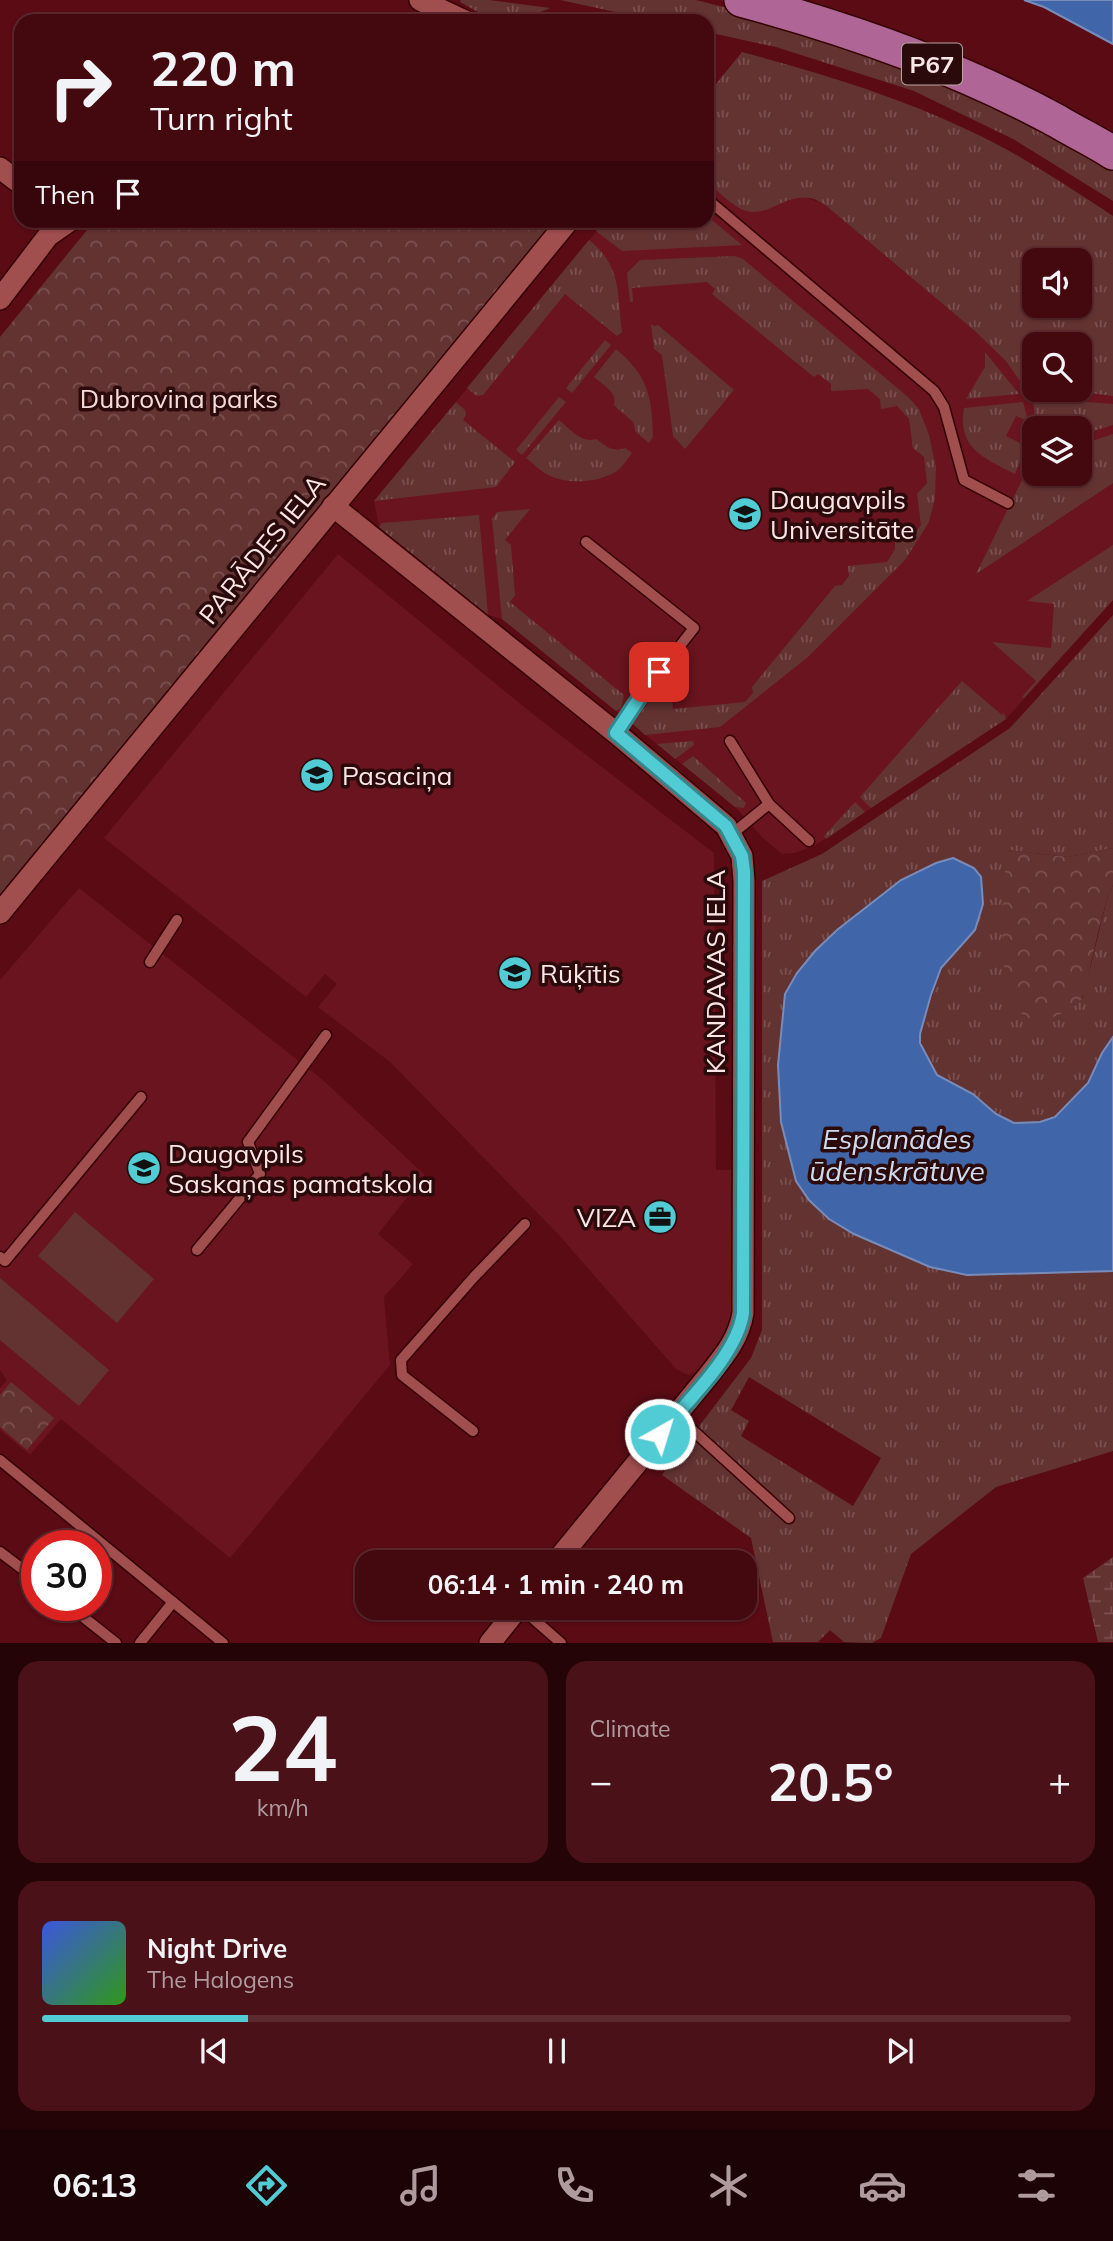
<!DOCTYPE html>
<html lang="en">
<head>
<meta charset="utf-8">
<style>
  :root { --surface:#44080f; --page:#4b1118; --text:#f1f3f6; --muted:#af9a9e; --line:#5c292f; --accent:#51ccd4 }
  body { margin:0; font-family:Mulish,sans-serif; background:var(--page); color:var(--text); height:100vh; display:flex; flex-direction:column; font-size:26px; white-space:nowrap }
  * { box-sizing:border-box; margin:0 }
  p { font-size:23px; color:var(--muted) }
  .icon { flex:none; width:38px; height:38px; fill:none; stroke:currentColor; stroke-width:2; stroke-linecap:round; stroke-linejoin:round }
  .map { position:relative; height:1643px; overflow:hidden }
  .panel { display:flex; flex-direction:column; gap:18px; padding:18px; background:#250408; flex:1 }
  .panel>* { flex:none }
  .hud { position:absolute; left:14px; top:14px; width:700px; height:214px; border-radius:21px; box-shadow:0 2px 5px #0004,0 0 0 2px var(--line); background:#44080f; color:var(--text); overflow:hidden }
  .tools { position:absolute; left:1022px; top:248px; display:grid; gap:14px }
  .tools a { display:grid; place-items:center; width:70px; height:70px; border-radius:14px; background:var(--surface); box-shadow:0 2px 5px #0004,0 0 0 2px var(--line); font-size:35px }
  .speed { position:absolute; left:21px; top:1530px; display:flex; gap:14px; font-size:35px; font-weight:700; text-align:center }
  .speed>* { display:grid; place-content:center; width:91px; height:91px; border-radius:50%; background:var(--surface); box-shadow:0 2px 5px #0004,0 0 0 2px var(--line); line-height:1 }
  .speed .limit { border:10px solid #d22; background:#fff; color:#111 }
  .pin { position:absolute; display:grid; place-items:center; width:60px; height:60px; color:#fff; margin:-30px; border-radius:14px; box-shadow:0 4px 10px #0006 }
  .me { position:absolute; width:77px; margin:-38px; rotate:39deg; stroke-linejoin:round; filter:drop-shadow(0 0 5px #0008) }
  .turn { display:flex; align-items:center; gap:24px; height:147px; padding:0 21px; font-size:32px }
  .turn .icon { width:91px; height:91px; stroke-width:2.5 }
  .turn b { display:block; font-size:49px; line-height:60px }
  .then { display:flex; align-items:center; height:66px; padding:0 21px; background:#0003; gap:14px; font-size:26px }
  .big { font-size:52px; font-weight:700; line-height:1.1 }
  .panel .tile { flex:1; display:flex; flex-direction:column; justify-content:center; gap:10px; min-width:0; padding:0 24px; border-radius:21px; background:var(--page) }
  .panel .dial { align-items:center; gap:0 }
  .dial b { font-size:91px; line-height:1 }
  .song { display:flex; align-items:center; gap:21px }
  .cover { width:84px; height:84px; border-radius:10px; background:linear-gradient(135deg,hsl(230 70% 55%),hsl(110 70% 35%)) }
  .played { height:7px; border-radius:4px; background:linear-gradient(90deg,var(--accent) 20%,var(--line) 20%) }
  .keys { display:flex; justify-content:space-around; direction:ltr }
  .heat { display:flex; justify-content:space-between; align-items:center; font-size:38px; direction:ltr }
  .panel .tiles { flex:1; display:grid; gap:18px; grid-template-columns:1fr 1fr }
  .tile:last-child { grid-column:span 2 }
  .trip { position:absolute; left:355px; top:1550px; width:402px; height:70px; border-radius:21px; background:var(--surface); box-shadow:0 2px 5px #0004,0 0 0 2px var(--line); font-weight:700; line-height:70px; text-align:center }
  .tabs { display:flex; height:112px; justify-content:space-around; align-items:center; background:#1b0306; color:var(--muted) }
  .tabs .icon { width:49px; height:49px }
  .tabs .current { color:var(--accent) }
  .tabs b { font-size:32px; color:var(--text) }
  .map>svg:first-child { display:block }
  .built { fill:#69141e; fill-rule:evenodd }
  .grass { fill:url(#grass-tufts); fill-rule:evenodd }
  .wetland { fill:url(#wetland-marsh) }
  .park { fill:url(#park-crowns) }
  .garden { fill:#633332 }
  .water { fill:#4065a9; stroke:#788cbb; stroke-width:2 }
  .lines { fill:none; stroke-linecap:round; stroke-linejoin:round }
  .lane-casing { stroke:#350004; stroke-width:13 }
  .street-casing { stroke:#350004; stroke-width:24 }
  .primary-casing { stroke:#350004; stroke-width:36 }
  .lane { stroke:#a14e4f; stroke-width:10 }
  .street { stroke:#a14e4f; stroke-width:21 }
  .primary { stroke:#af6595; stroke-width:33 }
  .route-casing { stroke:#35858a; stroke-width:18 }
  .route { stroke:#51ccd4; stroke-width:12 }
  .labels { text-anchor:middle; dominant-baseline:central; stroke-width:7; stroke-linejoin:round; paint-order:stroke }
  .shield { fill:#2b0a0b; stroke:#bca4a3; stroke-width:2 }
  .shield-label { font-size:24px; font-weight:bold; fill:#fae6e4 }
  .park-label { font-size:26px; fill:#f4dad9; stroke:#2b0a0b }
  .poi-label { font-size:26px; fill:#fae6e4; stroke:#2b0a0b; text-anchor:start }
  .street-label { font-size:26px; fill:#fae6e4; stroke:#2b0a0b }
  .water-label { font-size:28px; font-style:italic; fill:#cfdaee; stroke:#2b0a0b }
</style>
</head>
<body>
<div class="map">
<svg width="1113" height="1643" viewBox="0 0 1113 1643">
  <defs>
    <pattern id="grass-tufts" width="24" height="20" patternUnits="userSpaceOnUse" patternTransform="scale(1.75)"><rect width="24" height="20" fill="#633332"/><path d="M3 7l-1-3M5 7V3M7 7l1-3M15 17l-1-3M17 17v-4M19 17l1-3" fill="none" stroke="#7a5150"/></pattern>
    <pattern id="wetland-marsh" width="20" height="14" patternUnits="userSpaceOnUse" patternTransform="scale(1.75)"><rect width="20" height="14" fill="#633332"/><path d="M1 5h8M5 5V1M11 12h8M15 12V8" fill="none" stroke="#7a5150"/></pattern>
    <pattern id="park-crowns" width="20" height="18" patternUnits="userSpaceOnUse" patternTransform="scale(1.75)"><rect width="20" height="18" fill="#633332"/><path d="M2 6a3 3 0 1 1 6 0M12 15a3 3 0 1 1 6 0" fill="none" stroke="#7a5150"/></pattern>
  </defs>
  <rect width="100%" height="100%" fill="#5a0b14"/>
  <g class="built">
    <path d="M707 161 824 204 976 332 1034 355V390H1080L1113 386V600L1006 719 814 846 795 853 782 854 764 839 735 807 502 619 488 615 379 527 374 501 605 221 707 220ZM1034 429H1080V474H1034Z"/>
    <path d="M338 554 529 711 714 853 716 1170H732V1311L728 1327 718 1344 697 1371 688 1375 676 1369 558 1234 390 1062 318 1007 337 984 325 974 306 997 104 838Z"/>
    <path d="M79 888 323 1080 425 1175 378 1234 413 1264 384 1297 390 1365 230 1558 61 1419 30 1455 0 1430V1388L7 1380 0 1370V980Z"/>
  </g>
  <g class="grass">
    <path d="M461 0H489L550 8 519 21H494L460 2Z"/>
    <path d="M560 0H696L747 13 898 61 1057 134 1113 170V201L1013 139 914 91 776 47 707 32V21H657Z"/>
    <path d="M742 52C820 73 897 96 970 131 1020 154 1067 186 1113 216V396L1081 392 1029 394 1006 361 976 332 824 204C819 202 814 198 809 198 784 193 765 221 741 209 729 203 717 190 707 181V95ZM1034 261H1080V306H1034ZM1034 345H1080V390H1034Z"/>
    <path d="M707 216 742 245 622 251 596 231 604 221 707 220Z"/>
    <path d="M589 240C622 266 617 294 622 332L617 336 565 294 483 395 477 396 467 388Z"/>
    <path d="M735 256 743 259 908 397 919 409 929 435 936 468 935 498 929 522 905 560 808 657 720 727 645 735 633 724 650 700H672L673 709 745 702 753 693 752 687 835 586 842 585 849 576 848 566 887 562 895 549V542L910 540 921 525 917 494 927 483 924 457 913 448 909 419 897 406 881 409 880 399 868 389 831 391V384L818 374 814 377 712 294 715 289 707 282 632 288 633 302H630L627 273 640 260Z"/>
    <path d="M651 324 654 326 658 325 734 390 685 449 673 436 662 355 654 349Z"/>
    <path d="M605 340 611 345 572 393 566 388Z"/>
    <path d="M616 349C648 376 652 396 653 437L649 443 636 432 633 422 614 405C618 392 603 385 594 377Z"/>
    <path d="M985 352 1019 394 966 399 985 367Z"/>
    <path d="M559 397 566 402 522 455 516 450Z"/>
    <path d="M1074 401 1113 404V425L1080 435V429H1043L1037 426 1033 402Z"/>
    <path d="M456 402 465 410 466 415 463 420 515 462 496 487 374 501Z"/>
    <path d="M1023 402 1028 421 1016 416 1006 436 1026 446 1015 474C985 458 957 449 964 408Z"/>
    <path d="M559 420C570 429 582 444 596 439 606 446 613 453 625 448L632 453C628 458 623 466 618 470 600 483 568 485 548 475 540 471 533 463 526 458Z"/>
    <path d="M1113 434V483L976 574 1023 478 1034 464V474H1080V445Z"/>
    <path d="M530 509 505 540 511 545 515 595 510 602 624 695 621 708 616 711 502 619 492 519 497 512Z"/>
    <path d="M479 515 488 615 379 527 382 523Z"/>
    <path d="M1113 545V600L1024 698 1022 697 1036 681 992 642 1051 648 1054 604 1027 601Z"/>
    <path d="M1113 615V848L1069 857 1008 850 1060 1014 1070 1009 1083 997 1108 895 1113 885V1037C1094 1064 1084 1102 1052 1118 1041 1123 1026 1126 1015 1123 996 1118 986 1101 970 1092 961 1087 943 1081 937 1074 930 1067 920 1044 920 1034L941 968 975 930 785 994 778 1065 781 1122 796 1181 809 1200 889 1250 930 1267 967 1275 1113 1271V1451L996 1487 911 1554 881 1638 872 1643 844 1642 830 1630 818 1642H773L751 1538 662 1475 751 1358 762 1330V881L822 854 1010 728ZM749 1377 881 1458 853 1506 741 1436 749 1421 731 1410Z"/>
    <path d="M962 681 1002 715 1004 713 1006 719 871 808 860 797Z"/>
    <path d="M693 741 694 745 675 759 657 744Z"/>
    <path d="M693 756 746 803 744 808 735 807 682 764Z"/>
    <path d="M855 802 865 812 826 839 824 836Z"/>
  </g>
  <path class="wetland" d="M1113 1557V1642H1098L1083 1578Z"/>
  <g class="park">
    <path d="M101 220 554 221 0 896V337L92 224Z"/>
    <path d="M1113 848V885L1108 895C1102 918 1096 940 1091 963 1089 973 1087 984 1084 994 1079 1007 1062 1014 1050 1018 984 1040 1005 881 1007 850L1069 857Z"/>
    <path d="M11 1382 54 1418 27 1450 0 1427V1395Z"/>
  </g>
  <g class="garden">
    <path d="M75 1212 154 1279 117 1323 38 1256Z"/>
    <path d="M0 1278 109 1370 79 1406 0 1340Z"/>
  </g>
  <g class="water">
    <path d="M1024 0H1113V44L1044 7Z"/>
    <path d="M953 858 974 868 981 877 983 904 975 930 941 968 931 995 920 1034V1043L937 1075 973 1094 996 1114 1014 1123 1040 1122 1055 1117 1088 1083 1102 1053 1113 1037V1271L967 1275 930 1267 854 1234 829 1219 809 1200 796 1181 781 1122 778 1065 785 994 797 973 815 951 837 930 901 880 936 863Z"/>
  </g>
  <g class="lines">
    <g class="lane-casing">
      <g id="lane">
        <path d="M707 199 934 391 944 407 964 480 1008 503"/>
        <path d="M586 542 694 628 642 694 616 733"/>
        <path d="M730 741 769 804 809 841"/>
        <path d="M732 834 769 804"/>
        <path d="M150 962 177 920"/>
        <path d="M197 1250 260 1174 248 1142 326 1035"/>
        <path d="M0 1257 5 1261 141 1097"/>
        <path d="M676 1415 789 1518"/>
        <path d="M473 1431 402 1375 401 1360 474 1277 525 1224"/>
        <path d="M0 1460 223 1643"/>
        <path d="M0 1552 37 1580"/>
        <path d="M68 1605 116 1643"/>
        <path d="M521 1608 561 1643"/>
        <path d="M140 1643 173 1602"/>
      </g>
    </g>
    <g class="street-casing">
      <g id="street">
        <path d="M420 0 465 21"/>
        <path d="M0 168 21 184"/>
        <path d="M0 299 48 236 71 220"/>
        <path d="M333 506 616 733 726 826 742 856 744 881 743 1313C739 1338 725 1355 709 1375L555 1563"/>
        <path d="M0 913 569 220"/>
        <path d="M490 1643 518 1608"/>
      </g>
    </g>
    <g class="primary-casing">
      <path id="primary" d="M741 0C849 29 958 67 1057 121 1075 132 1095 141 1113 153"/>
    </g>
    <use href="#lane" class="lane"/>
    <use href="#street" class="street"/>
    <use href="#primary" class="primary"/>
  </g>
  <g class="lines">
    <g class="route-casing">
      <path id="route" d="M659 672 642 694 616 733 726 826 742 856 744 872 743 1313C737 1355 687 1401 660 1434"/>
    </g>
    <use href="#route" class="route"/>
  </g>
  <defs>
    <g id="university-disc" transform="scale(1.75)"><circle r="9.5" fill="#51ccd4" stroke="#2b0a0b"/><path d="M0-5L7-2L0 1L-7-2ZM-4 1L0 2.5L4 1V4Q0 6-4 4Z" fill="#111"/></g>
    <g id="school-disc" transform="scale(1.75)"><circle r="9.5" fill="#51ccd4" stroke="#2b0a0b"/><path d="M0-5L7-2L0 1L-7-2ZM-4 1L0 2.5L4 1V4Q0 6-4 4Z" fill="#111"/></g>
    <g id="office-disc" transform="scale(1.75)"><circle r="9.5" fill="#51ccd4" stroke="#2b0a0b"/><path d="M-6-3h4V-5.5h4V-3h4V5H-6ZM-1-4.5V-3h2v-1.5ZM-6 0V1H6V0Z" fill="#111"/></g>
  </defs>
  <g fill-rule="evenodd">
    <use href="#university-disc" x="745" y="514"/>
    <use href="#school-disc" x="317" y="775"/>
    <use href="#school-disc" x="515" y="973"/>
    <use href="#school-disc" x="144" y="1168"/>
    <use href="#office-disc" x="660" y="1217"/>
  </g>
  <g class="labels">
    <rect class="shield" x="902" y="43.5" width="60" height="41" rx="5"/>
    <g class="shield-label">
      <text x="932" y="64">P67</text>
    </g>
    <g class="park-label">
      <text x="179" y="398">Dubrovina parks</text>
    </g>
    <g class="poi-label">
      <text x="770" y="499">Daugavpils<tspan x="770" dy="30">Universitāte</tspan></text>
      <text x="342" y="775">Pasaciņa</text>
      <text x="540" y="973">Rūķītis</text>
      <text x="168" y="1153">Daugavpils<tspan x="168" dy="30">Saskaņas pamatskola</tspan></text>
      <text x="636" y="1217" text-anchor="end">VIZA</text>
    </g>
    <g class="street-label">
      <text transform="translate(262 549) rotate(-51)">PARĀDES IELA</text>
      <text transform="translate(715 972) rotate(-90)">KANDAVAS IELA</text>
    </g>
    <g class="water-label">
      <text x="897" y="1138">Esplanādes<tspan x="897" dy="32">ūdenskrātuve</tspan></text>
    </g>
  </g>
</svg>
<div class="tools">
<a><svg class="icon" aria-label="sound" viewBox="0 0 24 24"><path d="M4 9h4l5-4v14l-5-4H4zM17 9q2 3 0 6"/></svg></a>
<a><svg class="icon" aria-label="search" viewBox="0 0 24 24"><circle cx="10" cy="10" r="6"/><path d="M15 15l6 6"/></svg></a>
<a><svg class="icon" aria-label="layers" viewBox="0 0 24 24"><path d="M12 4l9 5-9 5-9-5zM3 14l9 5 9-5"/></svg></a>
</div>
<div class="speed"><div class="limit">30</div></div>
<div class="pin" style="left:659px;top:672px;background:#d93025"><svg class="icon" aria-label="arrive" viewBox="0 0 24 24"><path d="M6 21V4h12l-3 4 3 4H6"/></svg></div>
<svg class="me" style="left:660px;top:1434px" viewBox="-20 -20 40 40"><circle r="17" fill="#51ccd4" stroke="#fff" stroke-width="3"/><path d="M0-11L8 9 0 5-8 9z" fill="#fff"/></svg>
<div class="trip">06:14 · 1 min · 240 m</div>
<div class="hud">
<div class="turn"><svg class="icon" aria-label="right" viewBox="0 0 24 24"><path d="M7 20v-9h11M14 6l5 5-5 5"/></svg><div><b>220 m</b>Turn right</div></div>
<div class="then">Then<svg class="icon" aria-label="arrive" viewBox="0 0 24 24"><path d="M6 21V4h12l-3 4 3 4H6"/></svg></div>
</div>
</div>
<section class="panel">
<div class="tiles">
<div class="tile dial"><b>24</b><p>km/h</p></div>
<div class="tile"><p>Climate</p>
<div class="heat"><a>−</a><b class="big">20.5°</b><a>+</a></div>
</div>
<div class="tile">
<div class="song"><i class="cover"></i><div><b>Night Drive</b><p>The Halogens</p></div></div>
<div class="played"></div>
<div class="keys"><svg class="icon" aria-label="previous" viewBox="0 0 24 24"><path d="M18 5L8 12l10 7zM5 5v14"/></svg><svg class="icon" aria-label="pause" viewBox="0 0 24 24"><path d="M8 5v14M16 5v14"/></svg><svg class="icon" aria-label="next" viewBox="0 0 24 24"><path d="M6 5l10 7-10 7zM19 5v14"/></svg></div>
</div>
</div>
</section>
<nav class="tabs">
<b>06:13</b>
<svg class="icon current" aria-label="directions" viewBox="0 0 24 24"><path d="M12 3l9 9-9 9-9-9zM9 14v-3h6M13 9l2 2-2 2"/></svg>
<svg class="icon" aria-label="music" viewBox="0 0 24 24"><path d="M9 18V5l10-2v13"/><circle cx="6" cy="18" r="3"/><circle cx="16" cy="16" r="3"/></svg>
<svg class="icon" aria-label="phone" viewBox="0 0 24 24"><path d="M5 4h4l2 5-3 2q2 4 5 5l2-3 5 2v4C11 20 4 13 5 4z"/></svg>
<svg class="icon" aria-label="climate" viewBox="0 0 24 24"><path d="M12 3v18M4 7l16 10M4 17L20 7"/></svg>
<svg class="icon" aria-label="car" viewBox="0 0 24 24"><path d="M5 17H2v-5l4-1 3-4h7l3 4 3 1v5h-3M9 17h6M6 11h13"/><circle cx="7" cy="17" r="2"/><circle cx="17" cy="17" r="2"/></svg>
<svg class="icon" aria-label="filters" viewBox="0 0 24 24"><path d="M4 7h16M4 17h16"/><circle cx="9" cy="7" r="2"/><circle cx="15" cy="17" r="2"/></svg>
</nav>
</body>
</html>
